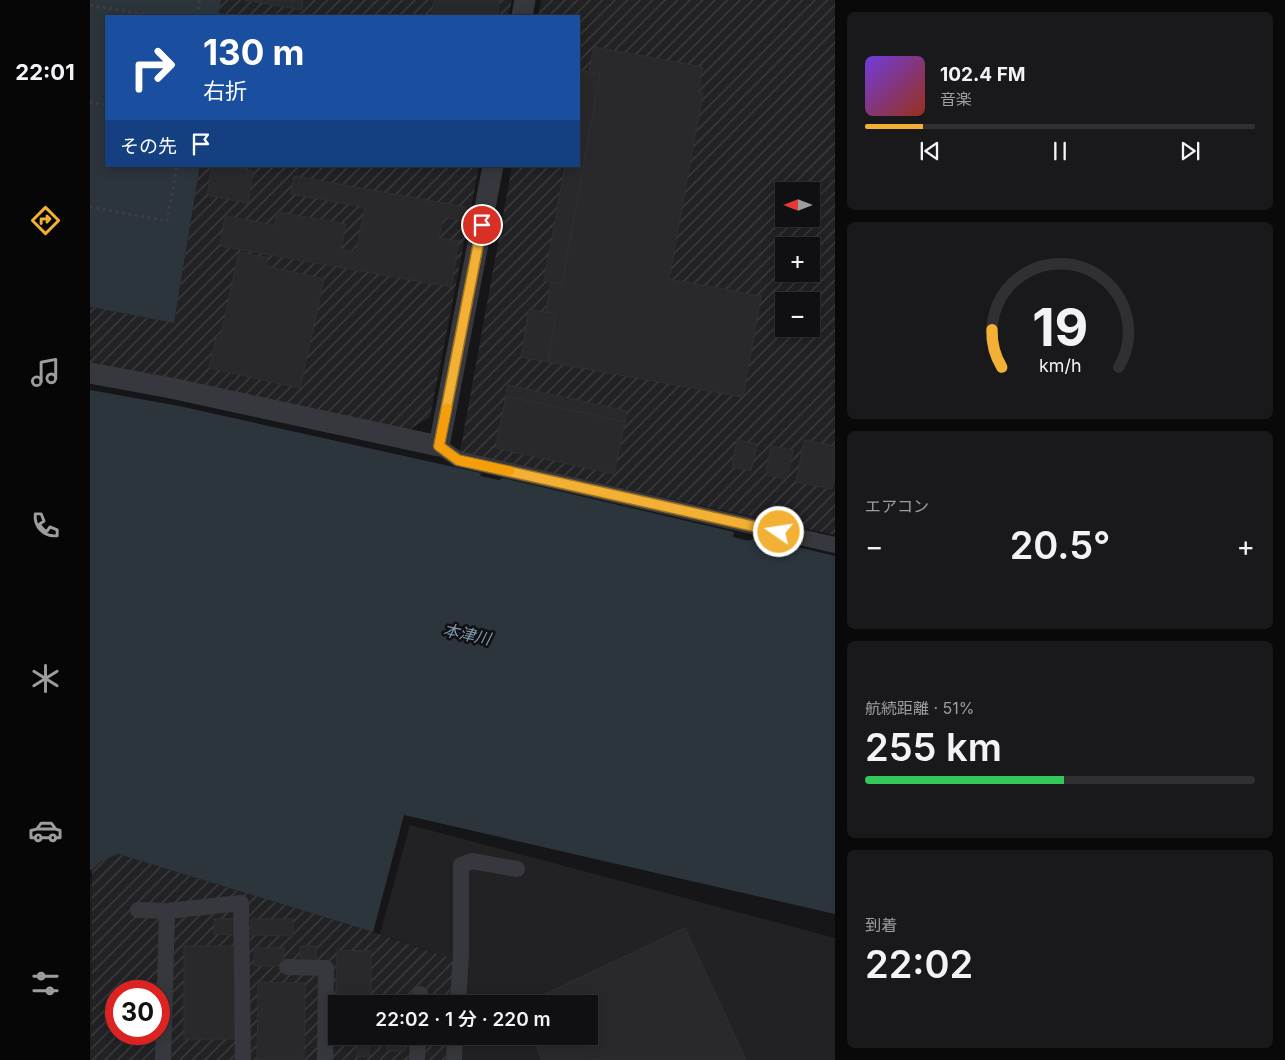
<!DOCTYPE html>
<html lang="ja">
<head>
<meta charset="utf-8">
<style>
  :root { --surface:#101012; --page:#19191b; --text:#f1f3f6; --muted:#9c9d9f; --line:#303032; --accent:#f2b134 }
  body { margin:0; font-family:Inter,"Noto Sans JP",sans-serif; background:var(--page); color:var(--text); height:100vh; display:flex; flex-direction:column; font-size:19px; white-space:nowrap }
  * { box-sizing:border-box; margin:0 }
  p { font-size:16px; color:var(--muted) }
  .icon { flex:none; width:28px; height:28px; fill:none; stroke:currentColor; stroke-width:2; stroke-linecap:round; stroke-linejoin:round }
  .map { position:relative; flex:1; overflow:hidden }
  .panel { display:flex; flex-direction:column; gap:12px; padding:12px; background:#09090a; width:450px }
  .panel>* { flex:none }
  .banner { position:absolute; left:15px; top:15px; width:475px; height:152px; border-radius:0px; box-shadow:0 2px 12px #0003,0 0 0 1px var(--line); background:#1a4fa0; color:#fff; overflow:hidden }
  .needle { width:32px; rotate:270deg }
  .tools { position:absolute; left:685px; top:182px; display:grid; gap:10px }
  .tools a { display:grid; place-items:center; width:45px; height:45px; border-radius:0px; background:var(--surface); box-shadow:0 2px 12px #0003,0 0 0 1px var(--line); font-size:25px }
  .speed { position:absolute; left:15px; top:980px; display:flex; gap:10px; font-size:25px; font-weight:700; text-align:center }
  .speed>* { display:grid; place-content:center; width:65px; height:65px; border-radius:50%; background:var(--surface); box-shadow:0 2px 12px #0003,0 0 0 1px var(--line); line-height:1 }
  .speed .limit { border:8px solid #d22; background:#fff; color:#111 }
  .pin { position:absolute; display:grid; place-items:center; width:42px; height:42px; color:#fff; margin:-21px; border:2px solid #fff; border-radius:50%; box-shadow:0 1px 5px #0007 }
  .me { position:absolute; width:55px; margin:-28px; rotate:283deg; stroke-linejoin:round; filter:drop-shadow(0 0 4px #0008) }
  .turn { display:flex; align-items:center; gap:18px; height:105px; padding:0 15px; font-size:22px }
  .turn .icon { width:65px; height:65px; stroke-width:2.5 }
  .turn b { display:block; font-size:35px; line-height:42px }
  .then { display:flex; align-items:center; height:48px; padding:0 15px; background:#0003; gap:10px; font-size:19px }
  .big { font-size:38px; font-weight:600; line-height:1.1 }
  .panel .tile { flex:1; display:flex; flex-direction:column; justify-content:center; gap:8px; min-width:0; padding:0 18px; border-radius:8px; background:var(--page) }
  .panel .dial { align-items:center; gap:0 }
  .dial svg { height:130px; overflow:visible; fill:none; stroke:var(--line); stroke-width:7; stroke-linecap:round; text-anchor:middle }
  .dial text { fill:var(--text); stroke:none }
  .song { display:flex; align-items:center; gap:15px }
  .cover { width:60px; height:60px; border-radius:8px; background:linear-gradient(135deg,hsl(260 70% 55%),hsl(10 70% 35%)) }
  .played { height:5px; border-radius:2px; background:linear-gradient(90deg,var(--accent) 15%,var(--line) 15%) }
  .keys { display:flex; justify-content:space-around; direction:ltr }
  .heat { display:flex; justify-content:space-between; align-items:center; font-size:28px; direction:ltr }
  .charge { height:8px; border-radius:4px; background:linear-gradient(90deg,#34c759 51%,var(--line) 0) }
  .trip { position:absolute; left:238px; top:995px; width:270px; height:50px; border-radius:0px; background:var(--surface); box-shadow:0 2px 12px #0003,0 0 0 1px var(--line); font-weight:600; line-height:50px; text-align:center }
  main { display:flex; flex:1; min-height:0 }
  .tabs { display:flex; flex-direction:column; width:90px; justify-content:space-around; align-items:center; background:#060607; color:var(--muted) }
  .tabs .icon { width:35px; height:35px }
  .tabs .selected { color:var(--accent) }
  .tabs b { font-size:22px; color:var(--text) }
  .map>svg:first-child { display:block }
  .built { fill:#222225 }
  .industrial { fill:url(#industrial-furrows); fill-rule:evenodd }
  .park { fill:url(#park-crowns) }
  .water { fill:#2c353c }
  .building { fill:#29292c; stroke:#303034 }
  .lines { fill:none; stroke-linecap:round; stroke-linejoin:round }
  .path { stroke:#3d3f44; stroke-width:3; stroke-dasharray:2.5 4; stroke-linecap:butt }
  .minor { stroke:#37383d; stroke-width:16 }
  .tertiary { stroke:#37383d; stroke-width:21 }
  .route-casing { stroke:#9d7322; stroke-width:12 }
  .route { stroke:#f2b134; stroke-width:9 }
  .slow { stroke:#f59e0b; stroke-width:9 }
  .labels { text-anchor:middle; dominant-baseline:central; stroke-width:5; stroke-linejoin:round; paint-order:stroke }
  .water-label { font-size:16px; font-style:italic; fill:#7f9bb3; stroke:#111113 }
</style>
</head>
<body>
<main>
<nav class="tabs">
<b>22:01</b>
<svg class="icon selected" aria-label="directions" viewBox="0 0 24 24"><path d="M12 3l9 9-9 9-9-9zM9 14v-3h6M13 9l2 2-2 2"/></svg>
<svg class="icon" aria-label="music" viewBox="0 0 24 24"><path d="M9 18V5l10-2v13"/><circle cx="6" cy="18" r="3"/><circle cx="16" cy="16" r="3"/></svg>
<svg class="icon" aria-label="phone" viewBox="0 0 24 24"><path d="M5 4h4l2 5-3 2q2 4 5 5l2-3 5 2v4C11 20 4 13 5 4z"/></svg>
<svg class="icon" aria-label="climate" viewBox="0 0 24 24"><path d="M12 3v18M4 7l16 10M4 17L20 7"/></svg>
<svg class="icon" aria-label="car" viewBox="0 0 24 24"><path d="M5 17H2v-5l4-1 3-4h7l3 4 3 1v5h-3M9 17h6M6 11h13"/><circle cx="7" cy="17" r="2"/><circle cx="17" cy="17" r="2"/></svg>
<svg class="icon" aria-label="filters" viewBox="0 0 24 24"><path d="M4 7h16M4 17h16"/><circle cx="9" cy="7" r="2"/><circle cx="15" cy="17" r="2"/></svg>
</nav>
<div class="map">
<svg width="745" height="1060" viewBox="0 0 745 1060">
  <defs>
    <pattern id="industrial-furrows" width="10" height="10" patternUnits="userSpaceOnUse" patternTransform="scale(1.25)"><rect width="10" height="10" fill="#222225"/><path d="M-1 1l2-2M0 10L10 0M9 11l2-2" fill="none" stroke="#3f3f43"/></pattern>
    <pattern id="park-crowns" width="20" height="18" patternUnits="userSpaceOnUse" patternTransform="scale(1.25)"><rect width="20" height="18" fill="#1c231d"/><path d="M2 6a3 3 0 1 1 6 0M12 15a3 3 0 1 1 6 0" fill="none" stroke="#3a403c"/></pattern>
  </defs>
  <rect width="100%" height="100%" fill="#161618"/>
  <path class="built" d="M320 825 745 938V1060H372L373 1036H499V1004H375L365 960 290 934Z"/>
  <g class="industrial">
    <path d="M131 0H422L418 16H141V15L129 13Z"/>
    <path d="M451 0H745V535L370 452 422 166H489V16H448ZM694 191H721V219H694ZM694 246H721V274H694ZM694 301H721V329H694Z"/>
    <path d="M110 166H389L340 417 320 429 0 367V307L84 323Z"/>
    <path d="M28 854 283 932 365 960 362 1004H246V1036H360L358 1060H1L2 870 10 862ZM26 991H69V1034H26Z"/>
  </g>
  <path class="park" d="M0 883H2L1 1060H0Z"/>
  <g class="water">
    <path d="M0 0H131L129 13 141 15V16H16V166H110L84 323 0 307Z"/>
    <path d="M0 390 89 406 391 473 390 476 409 480 413 478 644 532 643 537 659 541 666 537 745 556V914L314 815 283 932 28 854 10 862 2 870H0Z"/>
  </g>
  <g class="building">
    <path d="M154 0H203L202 8Z"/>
    <path d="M203 0H213L212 10 202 8Z"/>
    <path d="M344 0H410L407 16H341Z"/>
    <path d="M504 47 613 67 608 92 613 93 579 279 671 296 653 397 458 362 466 314 456 312 461 282 472 284 510 74 499 72Z"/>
    <path d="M492 71 510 74 472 284 454 281 475 166H489V92Z"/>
    <path d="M122 166H138L163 171 158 203 117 195Z"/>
    <path d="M204 176 376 207 373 221 353 217 349 238 369 241 361 287 130 246 135 216 185 225 187 212 256 224 251 250 266 252 275 207 201 194Z"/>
    <path d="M149 252 178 258 176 266 234 279 210 388 119 368 126 338 130 339Z"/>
    <path d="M439 309 466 314 458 362 431 357Z"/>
    <path d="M418 385 537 411 535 422 416 396Z"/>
    <path d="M416 396 535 422 524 474 405 448Z"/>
    <path d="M647 440 667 444 661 471 642 467Z"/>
    <path d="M714 440 745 446V475L742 489 706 482Z"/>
    <path d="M681 446 703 450 697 479 676 475Z"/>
    <path d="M124 919H147V935L124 934Z"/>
    <path d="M161 919H203V936L161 935Z"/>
    <path d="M595 928 656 1060H452L442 1036H499V1004H451L457 1001 453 995Z"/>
    <rect x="94" y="946" width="51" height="93"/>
    <rect x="210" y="946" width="16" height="15"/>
    <rect x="164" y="948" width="30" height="18"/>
    <path d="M247 950 281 951V1004H246Z"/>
    <path d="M168 982 215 983 214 1060H167Z"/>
    <rect x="267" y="1036" width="12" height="21"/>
    <path d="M286 1036H322V1039H315V1051H297V1038H286Z"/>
  </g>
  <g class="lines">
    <g class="path">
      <path d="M0 5 61 16"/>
      <path d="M107 16 110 0"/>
      <path d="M0 102 16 105"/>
      <path d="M0 207 77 221 87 166"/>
    </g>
    <g class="minor">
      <path d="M349 446 368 459 745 545"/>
      <path d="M48 910 77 911 151 903 153 1060"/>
      <path d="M197 967 236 968 235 1060"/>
      <path d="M330 1004V994"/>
      <path d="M368 1004 371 953V865L382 861 427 869"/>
      <path d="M73 1060 77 911"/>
      <path d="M327 1060 328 1036"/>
      <path d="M364 1060 365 1036"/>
    </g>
    <g class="tertiary">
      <path d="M432 16 435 0"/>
      <path d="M0 373 81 388 349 446 403 166"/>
    </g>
  </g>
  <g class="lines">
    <g class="route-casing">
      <path id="route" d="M392 225 349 446 368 460 689 532"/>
    </g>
    <use href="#route" class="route"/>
    <path class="slow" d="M357 408 349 446 368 460 420 471"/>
  </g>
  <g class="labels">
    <g class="water-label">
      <text transform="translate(377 634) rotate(12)">本津川</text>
    </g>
  </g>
</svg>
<div class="tools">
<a><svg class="needle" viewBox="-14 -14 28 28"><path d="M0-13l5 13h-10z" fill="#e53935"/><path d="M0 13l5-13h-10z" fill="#9c9d9f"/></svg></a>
<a>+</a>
<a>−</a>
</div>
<div class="speed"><div class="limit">30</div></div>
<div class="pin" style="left:392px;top:225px;background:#d93025"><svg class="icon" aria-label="arrive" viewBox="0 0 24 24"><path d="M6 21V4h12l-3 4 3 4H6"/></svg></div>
<svg class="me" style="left:689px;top:532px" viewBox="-20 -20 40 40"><circle r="17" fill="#f2b134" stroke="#fff" stroke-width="3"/><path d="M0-11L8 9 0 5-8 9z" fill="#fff"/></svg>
<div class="trip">22:02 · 1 分 · 220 m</div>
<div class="banner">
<div class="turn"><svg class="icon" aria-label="right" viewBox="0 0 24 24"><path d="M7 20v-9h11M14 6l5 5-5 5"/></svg><div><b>130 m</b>右折</div></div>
<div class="then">その先<svg class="icon" aria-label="arrive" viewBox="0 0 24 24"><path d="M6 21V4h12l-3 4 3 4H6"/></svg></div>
</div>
</div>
<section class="panel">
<div class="tile">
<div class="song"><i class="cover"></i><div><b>102.4 FM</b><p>音楽</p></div></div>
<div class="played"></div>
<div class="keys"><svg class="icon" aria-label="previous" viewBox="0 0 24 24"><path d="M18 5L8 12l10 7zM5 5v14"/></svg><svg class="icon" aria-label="pause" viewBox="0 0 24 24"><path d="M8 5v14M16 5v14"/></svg><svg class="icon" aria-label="next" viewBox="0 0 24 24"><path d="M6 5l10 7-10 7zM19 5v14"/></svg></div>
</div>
<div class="tile dial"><svg viewBox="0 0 100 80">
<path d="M14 69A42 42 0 1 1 86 69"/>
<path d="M14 69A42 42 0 0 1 8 46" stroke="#f2b134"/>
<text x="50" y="56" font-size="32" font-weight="700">19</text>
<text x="50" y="72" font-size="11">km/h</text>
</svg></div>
<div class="tile"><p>エアコン</p>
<div class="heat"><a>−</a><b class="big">20.5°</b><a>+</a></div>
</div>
<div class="tile"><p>航続距離 · 51%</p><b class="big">255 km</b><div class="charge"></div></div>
<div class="tile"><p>到着</p><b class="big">22:02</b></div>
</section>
</main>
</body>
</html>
